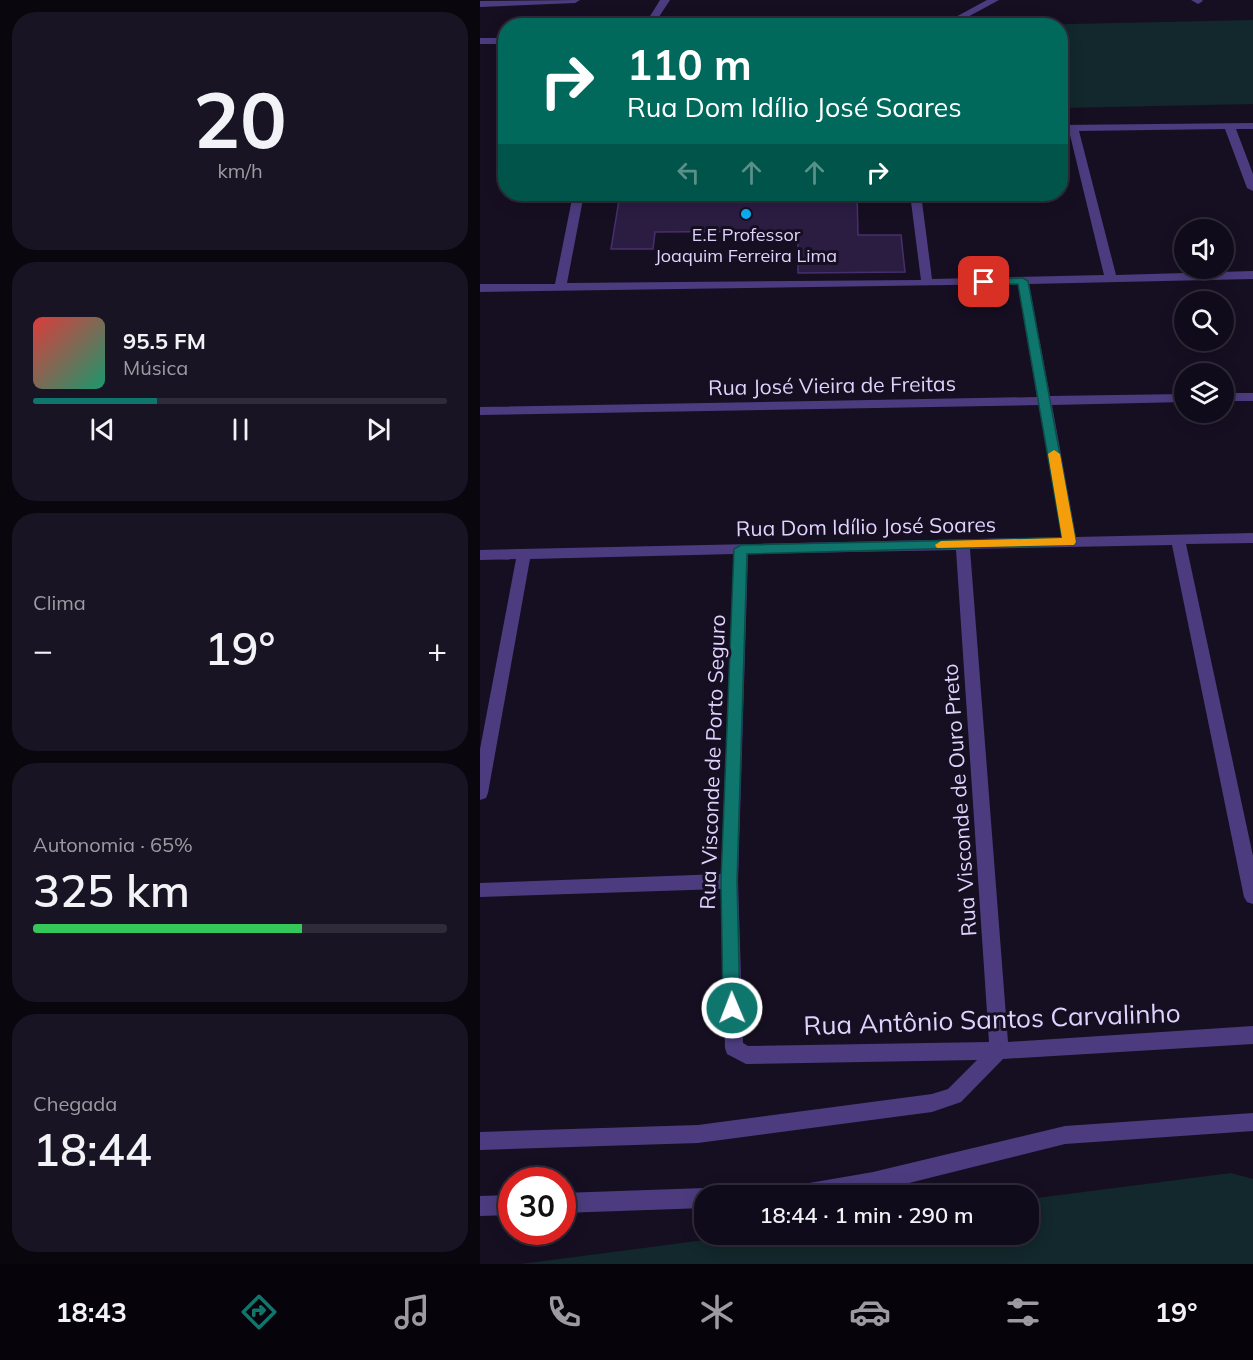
<!DOCTYPE html>
<html lang="pt">
<head>
<meta charset="utf-8">
<style>
  :root { --surface:#100b1a; --page:#191423; --text:#f1f3f6; --muted:#9c9ba2; --line:#302b39; --accent:#0f766e }
  body { margin:0; font-family:Mulish,sans-serif; background:var(--page); color:var(--text); height:100vh; display:flex; flex-direction:column; font-size:22px; white-space:nowrap }
  * { box-sizing:border-box; margin:0 }
  p { font-size:20px; color:var(--muted) }
  .icon { flex:none; width:33px; height:33px; fill:none; stroke:currentColor; stroke-width:2; stroke-linecap:round; stroke-linejoin:round }
  .map { position:relative; flex:1; overflow:hidden }
  .panel { display:flex; flex-direction:column; gap:12px; padding:12px; background:#09060e; width:480px }
  .panel>* { flex:none }
  .banner { position:absolute; left:18px; top:18px; width:570px; height:183px; border-radius:24px; box-shadow:0 3px 15px #0003,0 0 0 2px var(--line); background:#00695c; color:#fff; overflow:hidden }
  .buttons { position:absolute; left:694px; top:219px; display:grid; gap:12px }
  .buttons a { display:grid; place-items:center; width:60px; height:60px; border-radius:50%; background:var(--surface); box-shadow:0 3px 15px #0003,0 0 0 2px var(--line); font-size:30px }
  .speed { position:absolute; left:18px; top:1167px; display:flex; gap:12px; font-size:30px; font-weight:700; text-align:center }
  .speed>* { display:grid; place-content:center; width:78px; height:78px; border-radius:50%; background:var(--surface); box-shadow:0 3px 15px #0003,0 0 0 2px var(--line); line-height:1 }
  .speed .limit { border:9px solid #d22; background:#fff; color:#111 }
  .pin { position:absolute; display:grid; place-items:center; width:51px; height:51px; color:#fff; margin:-26px; border-radius:12px; box-shadow:0 3px 9px #0006 }
  .me { position:absolute; width:66px; margin:-33px; rotate:359deg; stroke-linejoin:round; filter:drop-shadow(0 0 4px #0008) }
  .turn { display:flex; align-items:center; gap:21px; height:126px; padding:0 30px; font-size:27px }
  .turn .icon { width:78px; height:78px; stroke-width:2.5 }
  .turn b { display:block; font-size:42px; line-height:51px }
  .lanes { display:flex; align-items:center; height:57px; padding:0 30px; background:#0003; justify-content:center; gap:30px; direction:ltr }
  .lanes .off { opacity:.35 }
  .big { font-size:45px; font-weight:600; line-height:1.1 }
  .panel .widget { flex:1; display:flex; flex-direction:column; justify-content:center; gap:9px; min-width:0; padding:0 21px; border-radius:24px; background:var(--page) }
  .panel .dial { align-items:center; gap:0 }
  .dial b { font-size:78px; line-height:1 }
  .song { display:flex; align-items:center; gap:18px }
  .cover { width:72px; height:72px; border-radius:9px; background:linear-gradient(135deg,hsl(0 70% 55%),hsl(160 70% 35%)) }
  .played { height:6px; border-radius:3px; background:linear-gradient(90deg,var(--accent) 30%,var(--line) 30%) }
  .keys { display:flex; justify-content:space-around; direction:ltr }
  .heat { display:flex; justify-content:space-between; align-items:center; font-size:33px; direction:ltr }
  .charge { height:9px; border-radius:4px; background:linear-gradient(90deg,#34c759 65%,var(--line) 0) }
  .trip { position:absolute; left:214px; top:1185px; width:345px; height:60px; border-radius:24px; background:var(--surface); box-shadow:0 3px 15px #0003,0 0 0 2px var(--line); font-weight:600; line-height:60px; text-align:center }
  .dock { display:flex; height:96px; justify-content:space-around; align-items:center; background:#06040a; color:var(--muted) }
  .dock .icon { width:42px; height:42px }
  .dock .current { color:var(--accent) }
  .dock b { font-size:27px; color:var(--text) }
  main { display:flex; flex:1; min-height:0 }
  .map>svg:first-child { display:block }
  .green { fill:#12282c }
  .building { fill:#2b1c42; stroke:#472f6d; stroke-width:1.5 }
  .lines { fill:none; stroke-linecap:round; stroke-linejoin:round }
  .street { fill:#4c3c7f; fill-rule:evenodd }
  .route { fill:#0f766e; stroke:#0a4d48; stroke-width:1.5 }
  .slow { fill:#f59e0b }
  .poi-dot { fill:#0cadef; stroke:#160f22; stroke-width:2 }
  .labels { text-anchor:middle; dominant-baseline:central; stroke-width:6; stroke-linejoin:round; paint-order:stroke }
  .far-poi-label { font-size:18px; fill:#dfd2fd; stroke:#160f22 }
  .street-label { font-size:21px; fill:#dfd2fd; stroke:#160f22 }
  .near-street-label { font-size:26px; fill:#dfd2fd; stroke:#160f22 }
</style>
</head>
<body>
<main>
<section class="panel">
<div class="widget dial"><b>20</b><p>km/h</p></div>
<div class="widget">
<div class="song"><i class="cover"></i><div><b>95.5 FM</b><p>Música</p></div></div>
<div class="played"></div>
<div class="keys"><svg class="icon" aria-label="previous" viewBox="0 0 24 24"><path d="M18 5L8 12l10 7zM5 5v14"/></svg><svg class="icon" aria-label="pause" viewBox="0 0 24 24"><path d="M8 5v14M16 5v14"/></svg><svg class="icon" aria-label="next" viewBox="0 0 24 24"><path d="M6 5l10 7-10 7zM19 5v14"/></svg></div>
</div>
<div class="widget"><p>Clima</p>
<div class="heat"><a>−</a><b class="big">19°</b><a>+</a></div>
</div>
<div class="widget"><p>Autonomia · 65%</p><b class="big">325 km</b><div class="charge"></div></div>
<div class="widget"><p>Chegada</p><b class="big">18:44</b></div>
</section>
<div class="map">
<svg width="773" height="1264" viewBox="0 0 773 1264">
  <rect width="100%" height="100%" fill="#160f22"/>
  <g class="green">
    <path d="M773 20V104L581 108 580 26 548 25Z"/>
    <path d="M751 1173 773 1179V1264H41L271 1234H549V1199Z"/>
  </g>
  <path class="building" d="M140 194H377L378 235H421L425 272 318 273V231L175 232 173 249H131Z"/>
  <g class="lines">
    <g class="street">
      <path d="M100 0 95 3 0 7V1Z"/>
      <path d="M180 0H190L173 26H164Z"/>
      <path d="M507 0H519L471 26H459Z"/>
      <path d="M711 0H722L723 1 718 4Z"/>
      <rect x="0" y="38" width="26" height="6"/>
      <path d="M773 123V129H756L773 174V191L767 188 745 129 599 131 636 275 773 271V279L549 284 570 396 705 394V402L572 405 596 537 773 533V543L706 544 773 856V904L767 902 764 897 692 545 490 549 528 1042 773 1026V1044L523 1059 481 1102 452 1112 218 1143 0 1150V1132L218 1125 452 1094 468 1089 497 1060 266 1064 247 1054 245 1048 241 889 0 897V883L241 874 254 554 50 559 8 793 6 798 0 800V749L36 559 0 560V550L582 537 559 405 0 415V407L557 397 538 284 0 292V284H75L93 194H104L87 283 441 280 430 194H441L452 279 624 275 589 131H580V125ZM476 550 509 1042 268 1046 263 1043 258 881 268 554Z"/>
      <rect x="744" y="393" width="29" height="8"/>
      <path d="M773 1113V1131L585 1144 393 1192 372 1196H302L305 1189 312 1186 393 1172 585 1126Z"/>
      <path d="M225 1188 232 1191 234 1196H225V1208L82 1213V1193Z"/>
      <path d="M32 1195V1215L0 1216V1196Z"/>
    </g>
  </g>
  <path class="route" d="M543 278 548 281 596 542 594 545 267 554 257 881 260 1008 258 1013 252 1015 246 1013 243 1008 241 881 254 549 261 545 582 538 538 284 504 285 499 282 504 279Z"/>
  <path class="slow" d="M574 450 580 454 596 542 594 545 457 548 455 545 461 541 582 538 568 454Z"/>
  <circle class="poi-dot" cx="266" cy="214" r="6"/>
  <g class="labels">
    <g class="far-poi-label">
      <text x="266" y="234">E.E Professor<tspan x="266" dy="21">Joaquim Ferreira Lima</tspan></text>
    </g>
    <g class="street-label">
      <text transform="translate(352 385) rotate(-1)">Rua José Vieira de Freitas</text>
      <text transform="translate(386 526) rotate(-1)">Rua Dom Idílio José Soares</text>
      <text transform="translate(232 762) rotate(-88)">Rua Visconde de Porto Seguro</text>
      <text transform="translate(479 800) rotate(-94)">Rua Visconde de Ouro Preto</text>
    </g>
    <g class="near-street-label">
      <text transform="translate(512 1019) rotate(-2)">Rua Antônio Santos Carvalinho</text>
    </g>
  </g>
</svg>
<div class="buttons">
<a><svg class="icon" aria-label="sound" viewBox="0 0 24 24"><path d="M4 9h4l5-4v14l-5-4H4zM17 9q2 3 0 6"/></svg></a>
<a><svg class="icon" aria-label="search" viewBox="0 0 24 24"><circle cx="10" cy="10" r="6"/><path d="M15 15l6 6"/></svg></a>
<a><svg class="icon" aria-label="layers" viewBox="0 0 24 24"><path d="M12 4l9 5-9 5-9-5zM3 14l9 5 9-5"/></svg></a>
</div>
<div class="speed"><div class="limit">30</div></div>
<div class="pin" style="left:504px;top:282px;background:#d93025"><svg class="icon" aria-label="arrive" viewBox="0 0 24 24"><path d="M6 21V4h12l-3 4 3 4H6"/></svg></div>
<svg class="me" style="left:252px;top:1008px" viewBox="-20 -20 40 40"><circle r="17" fill="#0f766e" stroke="#fff" stroke-width="3"/><path d="M0-11L8 9 0 5-8 9z" fill="#fff"/></svg>
<div class="trip">18:44 · 1 min · 290 m</div>
<div class="banner">
<div class="turn"><svg class="icon" aria-label="right" viewBox="0 0 24 24"><path d="M7 20v-9h11M14 6l5 5-5 5"/></svg><div><b>110 m</b>Rua Dom Idílio José Soares</div></div>
<div class="lanes"><svg class="icon off" aria-label="left" viewBox="0 0 24 24"><path d="M17 20v-9H6M10 6l-5 5 5 5"/></svg><svg class="icon off" aria-label="ahead" viewBox="0 0 24 24"><path d="M12 20V5M6 11l6-6 6 6"/></svg><svg class="icon off" aria-label="ahead" viewBox="0 0 24 24"><path d="M12 20V5M6 11l6-6 6 6"/></svg><svg class="icon" aria-label="right" viewBox="0 0 24 24"><path d="M7 20v-9h11M14 6l5 5-5 5"/></svg></div>
</div>
</div>
</main>
<nav class="dock">
<b>18:43</b>
<svg class="icon current" aria-label="directions" viewBox="0 0 24 24"><path d="M12 3l9 9-9 9-9-9zM9 14v-3h6M13 9l2 2-2 2"/></svg>
<svg class="icon" aria-label="music" viewBox="0 0 24 24"><path d="M9 18V5l10-2v13"/><circle cx="6" cy="18" r="3"/><circle cx="16" cy="16" r="3"/></svg>
<svg class="icon" aria-label="phone" viewBox="0 0 24 24"><path d="M5 4h4l2 5-3 2q2 4 5 5l2-3 5 2v4C11 20 4 13 5 4z"/></svg>
<svg class="icon" aria-label="climate" viewBox="0 0 24 24"><path d="M12 3v18M4 7l16 10M4 17L20 7"/></svg>
<svg class="icon" aria-label="car" viewBox="0 0 24 24"><path d="M5 17H2v-5l4-1 3-4h7l3 4 3 1v5h-3M9 17h6M6 11h13"/><circle cx="7" cy="17" r="2"/><circle cx="17" cy="17" r="2"/></svg>
<svg class="icon" aria-label="filters" viewBox="0 0 24 24"><path d="M4 7h16M4 17h16"/><circle cx="9" cy="7" r="2"/><circle cx="15" cy="17" r="2"/></svg>
<b>19°</b>
</nav>
</body>
</html>
